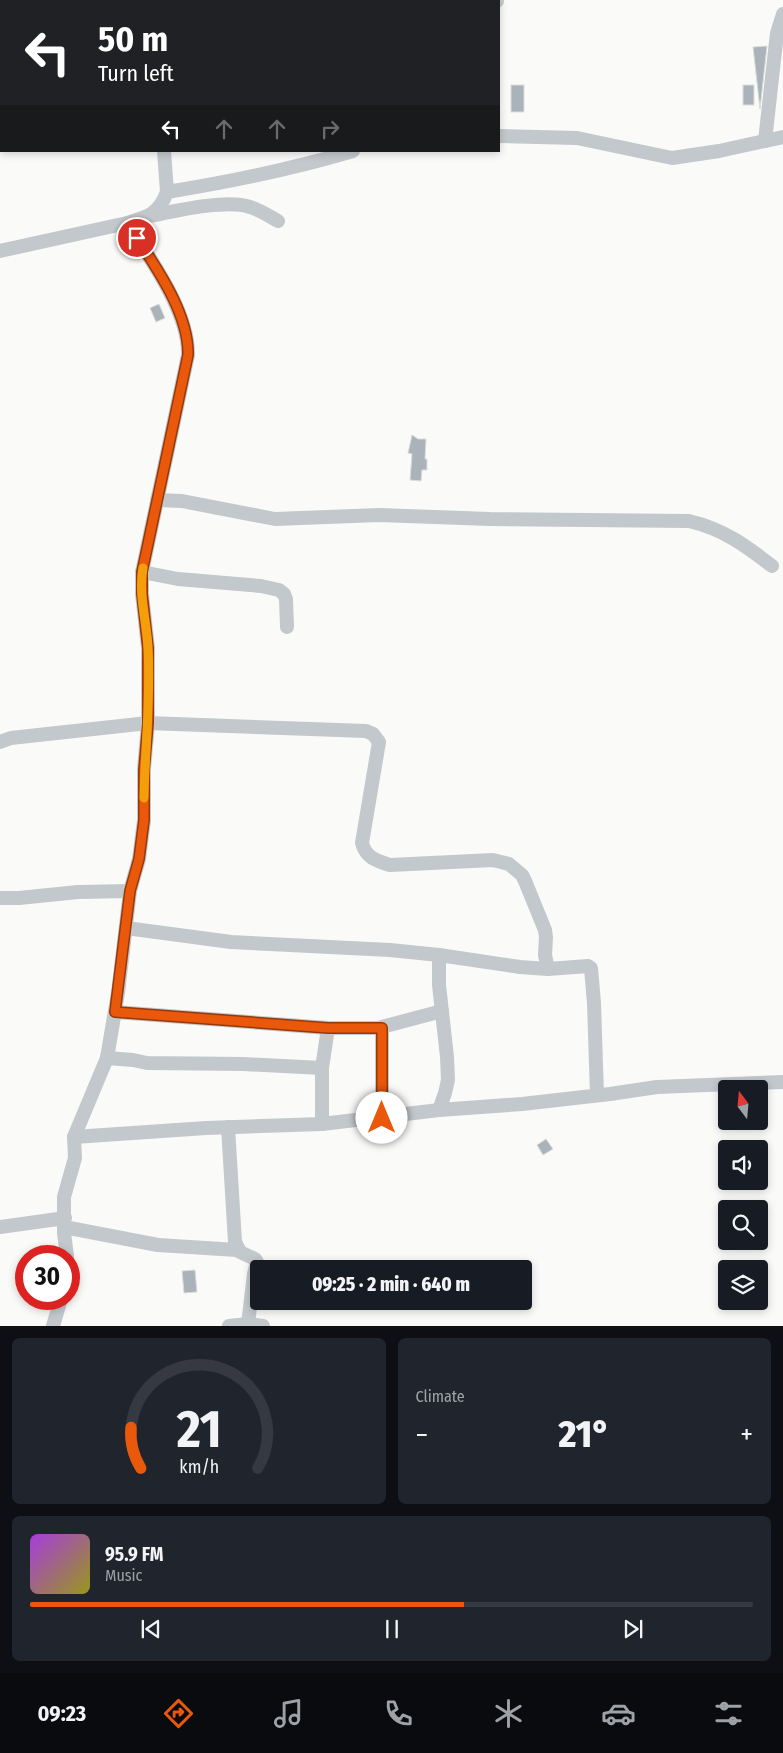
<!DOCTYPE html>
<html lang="en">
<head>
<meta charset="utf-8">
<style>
  :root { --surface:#171b24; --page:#20242c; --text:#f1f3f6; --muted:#9ea1a6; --line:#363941; --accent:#ea580c }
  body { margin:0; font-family:"Fira Sans Condensed",sans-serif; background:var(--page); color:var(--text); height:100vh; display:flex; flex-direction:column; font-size:19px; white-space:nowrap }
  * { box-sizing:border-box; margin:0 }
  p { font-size:16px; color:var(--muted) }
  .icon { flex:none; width:28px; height:28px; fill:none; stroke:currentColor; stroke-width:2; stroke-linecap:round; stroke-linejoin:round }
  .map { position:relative; height:1326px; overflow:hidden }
  .side { display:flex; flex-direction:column; gap:12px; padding:12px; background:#0d0f14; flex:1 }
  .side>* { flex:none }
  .guide { position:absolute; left:0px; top:0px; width:500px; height:152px; box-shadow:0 2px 8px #0003; background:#202124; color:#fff; overflow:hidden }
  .needle { width:32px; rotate:344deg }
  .buttons { position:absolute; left:718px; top:1080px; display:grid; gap:10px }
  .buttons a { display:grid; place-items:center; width:50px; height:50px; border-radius:5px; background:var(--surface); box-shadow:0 2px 8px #0003; font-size:25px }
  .speed { position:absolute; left:15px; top:1245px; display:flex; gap:10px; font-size:25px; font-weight:700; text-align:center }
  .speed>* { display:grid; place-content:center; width:65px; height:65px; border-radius:50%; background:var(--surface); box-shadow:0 2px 8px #0003; line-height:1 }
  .speed .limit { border:8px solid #d22; background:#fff; color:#111 }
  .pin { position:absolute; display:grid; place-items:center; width:42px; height:42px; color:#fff; margin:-21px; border:2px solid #fff; border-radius:50%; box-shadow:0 1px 5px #0007 }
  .me { position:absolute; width:55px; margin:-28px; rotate:0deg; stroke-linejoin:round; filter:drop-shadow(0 0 4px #0008) }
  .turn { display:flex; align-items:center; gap:18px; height:105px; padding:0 15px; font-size:22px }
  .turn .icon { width:65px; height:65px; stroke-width:2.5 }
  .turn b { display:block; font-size:35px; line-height:42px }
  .lanes { display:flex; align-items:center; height:48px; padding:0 15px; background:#0003; justify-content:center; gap:25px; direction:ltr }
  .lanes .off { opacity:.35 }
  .big { font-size:38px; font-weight:800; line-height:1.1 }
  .side .tile { flex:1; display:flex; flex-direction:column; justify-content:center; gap:8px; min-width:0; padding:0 18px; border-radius:8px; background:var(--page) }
  .side .dial { align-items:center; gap:0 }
  .dial svg { height:130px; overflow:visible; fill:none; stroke:var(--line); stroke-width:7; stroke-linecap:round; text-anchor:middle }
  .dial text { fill:var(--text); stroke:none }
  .song { display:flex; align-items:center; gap:15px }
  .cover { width:60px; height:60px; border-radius:8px; background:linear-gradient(135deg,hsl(280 70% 55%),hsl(60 70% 35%)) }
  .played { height:5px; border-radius:2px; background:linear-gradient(90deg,var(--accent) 60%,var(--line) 60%) }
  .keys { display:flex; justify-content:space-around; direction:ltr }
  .heat { display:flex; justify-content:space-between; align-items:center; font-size:28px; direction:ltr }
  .side .tiles { flex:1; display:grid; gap:12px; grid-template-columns:1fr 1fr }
  .tile:last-child { grid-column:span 2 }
  .trip { position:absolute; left:250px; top:1260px; width:282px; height:50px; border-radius:5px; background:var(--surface); box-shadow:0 2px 8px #0003; font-weight:800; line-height:50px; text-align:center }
  .tabs { display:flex; height:80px; justify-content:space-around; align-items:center; background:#090b0e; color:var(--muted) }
  .tabs .icon { width:35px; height:35px }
  .tabs .current { color:var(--accent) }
  .tabs b { font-size:22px; color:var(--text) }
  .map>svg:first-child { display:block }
  .building { fill:#aab3b9; stroke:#dcdcda }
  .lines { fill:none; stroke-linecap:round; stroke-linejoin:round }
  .minor { stroke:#c3c8cc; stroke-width:14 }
  .route-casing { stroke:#983908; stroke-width:12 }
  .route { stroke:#ea580c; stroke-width:9 }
  .slow { stroke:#f59e0b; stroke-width:9 }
</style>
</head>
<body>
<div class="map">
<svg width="783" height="1326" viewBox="0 0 783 1326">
  <rect width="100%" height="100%" fill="#fafaf8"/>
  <g class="building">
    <path d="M767 46 760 109 753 47Z"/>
    <rect x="511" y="85" width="13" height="27"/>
    <rect x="743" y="85" width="11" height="20"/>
    <path d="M159 304 165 318 156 322 150 308Z"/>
    <path d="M412 435 418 439H426L425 459H427V470H422L421 481 410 480 412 454 408 453Z"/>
    <path d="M546 1139 553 1149 543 1155 537 1145Z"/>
    <path d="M195 1270 197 1292 184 1293 182 1271Z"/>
  </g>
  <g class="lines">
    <g class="minor">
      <path d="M114 0V1"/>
      <path d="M497 0V1"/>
      <path d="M25 1 26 0"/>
      <path d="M0 15H1"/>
      <path d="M499 136 577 138 672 158 719 151 783 137"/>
      <path d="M765 141 777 33 783 14"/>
      <path d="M164 151 167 192"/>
      <path d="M150 216C175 211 226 199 250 207 260 210 269 216 278 221"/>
      <path d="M127 223C148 217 159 214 167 192 229 182 292 169 353 151"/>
      <path d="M0 251 127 223C150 258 189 312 188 355L142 572V594L148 648V723L144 769V820L139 859 130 891 118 993 107 1058 74 1137 75 1158 64 1197V1233L67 1256"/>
      <path d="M157 500 182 501 275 519 379 515 490 519 689 521C723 529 745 545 772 566"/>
      <path d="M142 572 178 579 261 586 279 590 284 594 286 599 287 627"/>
      <path d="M0 742 11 738 148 723 366 731 373 734 379 742 362 843C366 858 377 861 390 865L493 860 509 864 522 875 525 881 545 930 546 937 545 955 548 969"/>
      <path d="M0 898H19L78 892 130 891"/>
      <path d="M126 928 231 942 390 950 439 955 520 967 548 969 588 966 591 968 594 1003 597 1095"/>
      <path d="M115 1012 328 1028H378L442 1011"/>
      <path d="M107 1058 133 1060 147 1063 243 1064 322 1068"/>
      <path d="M439 1110 445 1093 448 1080 447 1057 439 985V955"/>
      <path d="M382 1118V1028"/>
      <path d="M322 1124V1068L328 1028"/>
      <path d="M228 1127 235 1242 240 1252 255 1259 257 1262 254 1274 248 1324"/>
      <path d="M74 1137 206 1128 322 1124 439 1110 522 1104 610 1094 657 1087 783 1082"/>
      <path d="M0 1227 65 1218"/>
      <path d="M64 1227 158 1245 237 1250"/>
      <path d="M53 1326 61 1299"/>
      <path d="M229 1326 248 1324 263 1326"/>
    </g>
  </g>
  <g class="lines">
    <g class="route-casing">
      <path id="route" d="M137 238C158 270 189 315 188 355L142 572V594L148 648V723L144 770V820L139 859 130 891 115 1012 328 1028H382V1118"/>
    </g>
    <use href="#route" class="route"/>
    <path class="slow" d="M143 568C138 595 147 622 148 648 151 698 145 748 144 798"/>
  </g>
</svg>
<div class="buttons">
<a><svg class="needle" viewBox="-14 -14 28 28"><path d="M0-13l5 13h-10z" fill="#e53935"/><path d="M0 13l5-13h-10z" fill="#9ea1a6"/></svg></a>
<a><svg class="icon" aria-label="sound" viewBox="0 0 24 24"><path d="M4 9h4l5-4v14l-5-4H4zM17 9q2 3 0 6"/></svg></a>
<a><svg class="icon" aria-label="search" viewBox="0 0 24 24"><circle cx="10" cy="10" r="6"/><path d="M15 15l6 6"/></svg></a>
<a><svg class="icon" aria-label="layers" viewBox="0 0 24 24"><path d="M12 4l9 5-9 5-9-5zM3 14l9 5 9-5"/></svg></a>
</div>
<div class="speed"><div class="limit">30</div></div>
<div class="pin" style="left:137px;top:238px;background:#d93025"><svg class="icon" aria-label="arrive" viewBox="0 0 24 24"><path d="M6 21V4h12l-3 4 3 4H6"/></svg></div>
<svg class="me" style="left:382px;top:1118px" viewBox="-20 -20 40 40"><circle r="19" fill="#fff"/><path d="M0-13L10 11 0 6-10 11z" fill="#ea580c"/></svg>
<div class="trip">09:25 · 2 min · 640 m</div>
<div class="guide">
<div class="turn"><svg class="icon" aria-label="left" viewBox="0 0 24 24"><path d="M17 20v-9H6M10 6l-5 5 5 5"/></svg><div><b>50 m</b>Turn left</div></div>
<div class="lanes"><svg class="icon" aria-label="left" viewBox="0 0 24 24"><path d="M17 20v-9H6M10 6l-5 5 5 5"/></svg><svg class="icon off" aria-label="ahead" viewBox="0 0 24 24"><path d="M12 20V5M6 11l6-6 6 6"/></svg><svg class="icon off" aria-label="ahead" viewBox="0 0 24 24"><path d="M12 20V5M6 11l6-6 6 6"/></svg><svg class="icon off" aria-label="right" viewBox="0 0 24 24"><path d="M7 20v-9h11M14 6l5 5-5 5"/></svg></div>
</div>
</div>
<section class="side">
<div class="tiles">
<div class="tile dial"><svg viewBox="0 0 100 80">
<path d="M14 69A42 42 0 1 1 86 69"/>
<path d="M14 69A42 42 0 0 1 8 44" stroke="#ea580c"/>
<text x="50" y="56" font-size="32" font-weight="700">21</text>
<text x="50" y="72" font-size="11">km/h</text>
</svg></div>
<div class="tile"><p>Climate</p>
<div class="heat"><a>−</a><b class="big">21°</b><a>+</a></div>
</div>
<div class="tile">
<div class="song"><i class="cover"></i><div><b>95.9 FM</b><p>Music</p></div></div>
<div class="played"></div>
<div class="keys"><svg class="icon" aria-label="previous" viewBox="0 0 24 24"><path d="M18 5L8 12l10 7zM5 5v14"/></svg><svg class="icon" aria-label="pause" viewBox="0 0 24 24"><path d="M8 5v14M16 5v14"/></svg><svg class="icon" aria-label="next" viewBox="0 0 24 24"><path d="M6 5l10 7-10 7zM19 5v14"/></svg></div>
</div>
</div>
</section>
<nav class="tabs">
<b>09:23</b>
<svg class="icon current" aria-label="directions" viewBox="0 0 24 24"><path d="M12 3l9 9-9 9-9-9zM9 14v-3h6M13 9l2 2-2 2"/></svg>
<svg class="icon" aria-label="music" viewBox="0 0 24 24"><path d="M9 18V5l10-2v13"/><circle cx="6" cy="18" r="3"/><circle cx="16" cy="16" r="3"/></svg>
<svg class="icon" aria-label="phone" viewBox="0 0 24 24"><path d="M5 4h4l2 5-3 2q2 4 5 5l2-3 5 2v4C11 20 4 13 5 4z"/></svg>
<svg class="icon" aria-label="climate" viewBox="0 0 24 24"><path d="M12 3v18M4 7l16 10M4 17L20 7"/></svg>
<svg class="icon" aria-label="car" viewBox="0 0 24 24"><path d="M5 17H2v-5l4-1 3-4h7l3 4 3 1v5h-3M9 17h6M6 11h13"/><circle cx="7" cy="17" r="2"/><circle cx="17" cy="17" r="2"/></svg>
<svg class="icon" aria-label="filters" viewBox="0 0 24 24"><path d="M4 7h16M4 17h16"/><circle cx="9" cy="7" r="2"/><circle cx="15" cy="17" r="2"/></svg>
</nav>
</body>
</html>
